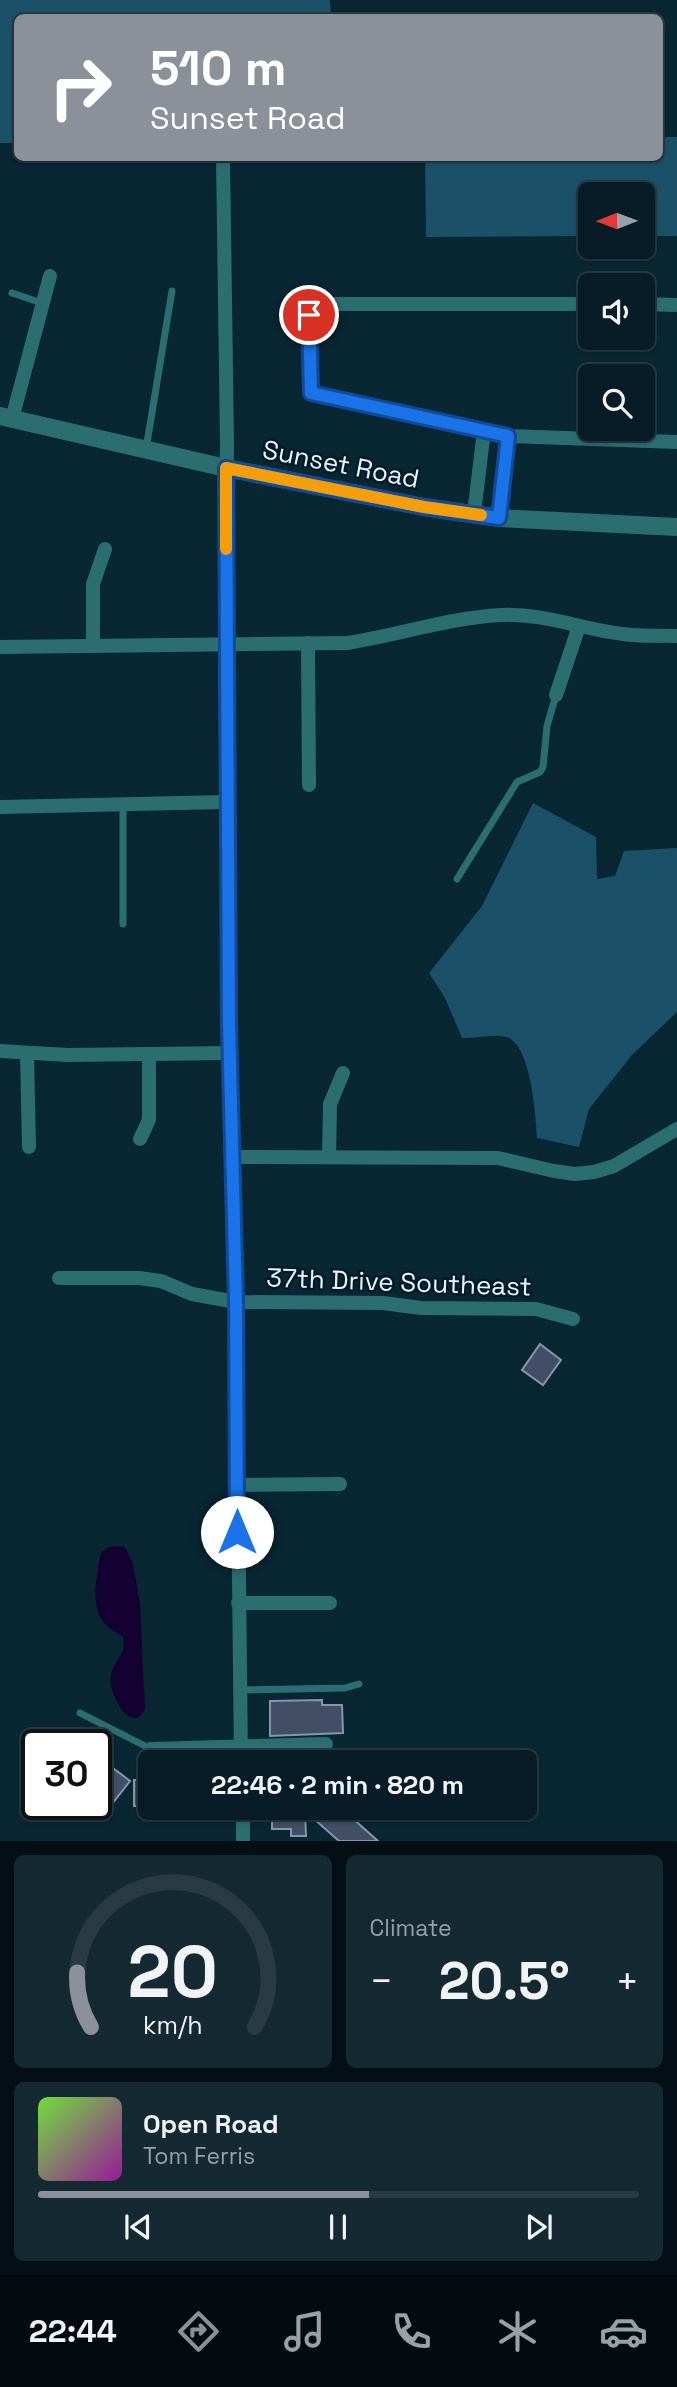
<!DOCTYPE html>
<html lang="en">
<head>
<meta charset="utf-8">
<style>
  :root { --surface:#071c26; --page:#152932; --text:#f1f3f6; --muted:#98a1a7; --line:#283a43; --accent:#8c9099 }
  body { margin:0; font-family:"Space Grotesk",sans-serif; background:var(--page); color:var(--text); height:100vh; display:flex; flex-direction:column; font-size:26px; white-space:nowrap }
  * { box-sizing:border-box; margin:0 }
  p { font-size:23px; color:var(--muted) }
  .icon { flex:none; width:38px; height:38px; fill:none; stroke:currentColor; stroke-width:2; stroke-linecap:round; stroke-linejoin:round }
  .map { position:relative; height:1841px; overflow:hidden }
  .panel { display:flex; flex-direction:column; gap:14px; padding:14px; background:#040f15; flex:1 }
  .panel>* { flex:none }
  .guide { position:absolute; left:14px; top:14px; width:649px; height:147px; border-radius:10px; box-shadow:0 2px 5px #0004,0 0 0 2px var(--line); background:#8c9099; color:#fff; overflow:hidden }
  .needle { width:46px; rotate:269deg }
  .controls { position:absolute; left:578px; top:182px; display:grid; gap:14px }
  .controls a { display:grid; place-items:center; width:77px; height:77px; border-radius:10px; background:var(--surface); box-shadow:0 2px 5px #0004,0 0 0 2px var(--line); font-size:35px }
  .speed { position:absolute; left:21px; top:1729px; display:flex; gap:14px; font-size:35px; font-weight:700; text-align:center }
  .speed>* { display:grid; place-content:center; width:91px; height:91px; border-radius:50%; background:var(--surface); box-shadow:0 2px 5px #0004,0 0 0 2px var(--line); line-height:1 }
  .speed .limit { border:4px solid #111; border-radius:10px; background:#fff; color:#111 }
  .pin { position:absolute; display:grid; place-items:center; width:60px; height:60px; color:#fff; margin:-30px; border:4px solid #fff; border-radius:50%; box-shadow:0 2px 7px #0007 }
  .me { position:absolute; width:77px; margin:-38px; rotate:0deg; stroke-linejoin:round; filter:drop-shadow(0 0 5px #0008) }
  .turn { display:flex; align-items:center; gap:24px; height:147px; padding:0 21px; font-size:32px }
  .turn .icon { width:91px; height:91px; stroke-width:2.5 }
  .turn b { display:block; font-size:49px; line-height:60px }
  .big { font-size:52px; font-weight:600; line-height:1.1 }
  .panel .tile { flex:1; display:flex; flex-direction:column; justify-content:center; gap:10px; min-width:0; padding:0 24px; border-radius:10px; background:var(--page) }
  .panel .dial { align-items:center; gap:0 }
  .dial svg { height:182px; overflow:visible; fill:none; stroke:var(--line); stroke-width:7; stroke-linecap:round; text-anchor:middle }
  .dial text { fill:var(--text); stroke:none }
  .song { display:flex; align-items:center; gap:21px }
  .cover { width:84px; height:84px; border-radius:10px; background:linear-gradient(135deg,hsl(100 70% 55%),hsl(300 70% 35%)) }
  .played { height:7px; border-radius:4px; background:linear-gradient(90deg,var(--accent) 55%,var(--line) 55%) }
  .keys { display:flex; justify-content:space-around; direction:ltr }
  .heat { display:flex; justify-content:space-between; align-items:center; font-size:38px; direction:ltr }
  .panel .tiles { flex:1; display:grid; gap:14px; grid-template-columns:1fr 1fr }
  .tile:last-child { grid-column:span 2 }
  .trip { position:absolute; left:138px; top:1750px; width:399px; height:70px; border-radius:10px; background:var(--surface); box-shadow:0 2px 5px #0004,0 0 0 2px var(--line); font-weight:600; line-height:70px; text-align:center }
  .dock { display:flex; height:112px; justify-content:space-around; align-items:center; background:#030b0f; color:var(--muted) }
  .dock .icon { width:49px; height:49px }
  .dock .on { color:var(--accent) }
  .dock b { font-size:32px; color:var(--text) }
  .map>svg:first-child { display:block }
  .green { fill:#1a5068 }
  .water { fill:#120131 }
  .building { fill:#414e65; stroke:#8796af; stroke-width:2 }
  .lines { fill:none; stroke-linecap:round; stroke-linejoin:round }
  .service { stroke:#2b6e72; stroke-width:7 }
  .minor { stroke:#2b6e72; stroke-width:14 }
  .tertiary { stroke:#2b6e72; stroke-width:18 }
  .route-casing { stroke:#114b97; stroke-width:18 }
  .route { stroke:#1a73e8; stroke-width:12 }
  .slow { stroke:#f59e0b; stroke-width:12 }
  .labels { text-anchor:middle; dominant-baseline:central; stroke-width:5; stroke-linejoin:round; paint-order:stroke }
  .street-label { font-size:26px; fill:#e9f6fd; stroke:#011c28 }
</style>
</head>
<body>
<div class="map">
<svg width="677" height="1841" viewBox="0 0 677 1841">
  <rect width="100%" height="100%" fill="#092633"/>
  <g class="green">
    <path d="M0 0H330L331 17 18 18 17 143H0Z"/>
    <path d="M660 137H677V236H642V194H590V236L426 237 425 158H660Z"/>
    <path d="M533 803 596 837 597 879 615 876 624 851 677 848V1012L632 1055 589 1109 579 1147 537 1138C536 1117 531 1043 506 1037 494 1034 475 1038 462 1038L445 998 429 973 482 906Z"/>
  </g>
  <path class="water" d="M117 1546 125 1547 133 1564 140 1604 145 1710 138 1718C127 1718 123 1713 118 1703 97 1664 129 1662 123 1637 118 1633 109 1629 105 1624 89 1606 97 1574 101 1553L109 1547Z"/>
  <g class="building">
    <path d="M540 1344 561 1360 543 1385 522 1370Z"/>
    <path d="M322 1700V1705H342L343 1733 270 1736V1701Z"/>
    <path d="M96 1751 111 1762 109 1765 130 1781 112 1804 96 1792Z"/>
    <path d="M323 1754 324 1762H271V1755Z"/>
    <rect x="134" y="1780" width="16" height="26"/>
    <path d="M272 1808H341L378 1841H339L305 1811 306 1836H291V1829H272Z"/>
  </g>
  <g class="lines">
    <g class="service">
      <path d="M12 293 42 303"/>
      <path d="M146 449 172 291"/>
      <path d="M123 805V924"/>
      <path d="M457 879 517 782 540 772 543 767 547 726 556 695"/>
      <path d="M240 1690 345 1688 359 1684"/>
      <path d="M80 1713 151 1749"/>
    </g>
    <g class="minor">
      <path d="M223 158 227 443 225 643 229 1053 236 1302 241 1762"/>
      <path d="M590 304H322L309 315 311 393 508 436 677 442"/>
      <path d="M642 304 677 305"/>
      <path d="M12 419 50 276"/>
      <path d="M474 514 484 430"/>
      <path d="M499 518 508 436"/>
      <path d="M308 643 309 785"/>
      <path d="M93 645V584L105 549"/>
      <path d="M0 647 347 643C399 635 448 618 501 615 544 613 581 629 623 634 641 637 659 635 677 636"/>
      <path d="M556 695 579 626"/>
      <path d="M0 807 226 802"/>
      <path d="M0 1051 68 1055 229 1053"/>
      <path d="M27 1053 29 1147"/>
      <path d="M140 1139 149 1120V1054"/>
      <path d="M233 1157 498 1158 554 1171 575 1174 594 1172 614 1166 677 1129"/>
      <path d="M329 1157 330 1104 343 1073"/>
      <path d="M59 1278H139L161 1281 192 1294 236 1302 383 1303 421 1308 536 1309 573 1319"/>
      <path d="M237 1485 340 1484"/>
      <path d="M238 1603H330"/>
      <path d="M151 1749 326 1744"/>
      <path d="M243 1808V1841"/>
    </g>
    <path class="tertiary" d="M0 416 226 468 424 507 499 518 677 527"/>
  </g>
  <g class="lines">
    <g class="route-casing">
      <path id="route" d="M237 1532 236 1302 229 1025 226 468 424 507 499 518 508 436 311 393 309 315"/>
    </g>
    <use href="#route" class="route"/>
    <path class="slow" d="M226 549V468L424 507 481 515"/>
  </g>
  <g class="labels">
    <g class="street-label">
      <text transform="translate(341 464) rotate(11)">Sunset Road</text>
      <text transform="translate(399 1282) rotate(2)">37th Drive Southeast</text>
    </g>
  </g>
</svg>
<div class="controls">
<a><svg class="needle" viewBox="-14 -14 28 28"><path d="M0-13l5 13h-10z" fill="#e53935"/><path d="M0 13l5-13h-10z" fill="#98a1a7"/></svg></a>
<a><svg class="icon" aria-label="sound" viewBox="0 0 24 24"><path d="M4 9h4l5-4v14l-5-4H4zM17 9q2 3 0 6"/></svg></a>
<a><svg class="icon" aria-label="search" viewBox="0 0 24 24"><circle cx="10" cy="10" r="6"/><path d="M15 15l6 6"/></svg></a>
</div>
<div class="speed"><div class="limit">30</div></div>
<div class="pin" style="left:309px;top:315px;background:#d93025"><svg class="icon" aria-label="arrive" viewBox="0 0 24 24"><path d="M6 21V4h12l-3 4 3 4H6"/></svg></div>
<svg class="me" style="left:237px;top:1532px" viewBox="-20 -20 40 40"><circle r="19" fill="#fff"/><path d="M0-13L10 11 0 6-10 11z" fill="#1a73e8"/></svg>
<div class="trip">22:46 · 2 min · 820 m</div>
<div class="guide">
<div class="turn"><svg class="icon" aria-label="right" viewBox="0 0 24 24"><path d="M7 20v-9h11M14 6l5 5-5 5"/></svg><div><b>510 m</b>Sunset Road</div></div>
</div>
</div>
<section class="panel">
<div class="tiles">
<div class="tile dial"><svg viewBox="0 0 100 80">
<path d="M14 69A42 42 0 1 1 86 69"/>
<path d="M14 69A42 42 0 0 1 8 45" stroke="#8c9099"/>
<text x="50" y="56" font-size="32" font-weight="700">20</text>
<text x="50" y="72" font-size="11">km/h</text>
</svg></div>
<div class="tile"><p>Climate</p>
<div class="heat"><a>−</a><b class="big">20.5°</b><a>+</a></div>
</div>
<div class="tile">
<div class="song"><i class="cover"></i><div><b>Open Road</b><p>Tom Ferris</p></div></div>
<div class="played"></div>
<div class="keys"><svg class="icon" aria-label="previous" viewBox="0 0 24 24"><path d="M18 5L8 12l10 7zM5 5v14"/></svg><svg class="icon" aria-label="pause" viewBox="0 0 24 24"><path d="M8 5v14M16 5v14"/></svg><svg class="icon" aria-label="next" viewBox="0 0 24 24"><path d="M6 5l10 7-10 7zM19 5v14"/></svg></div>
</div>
</div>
</section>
<nav class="dock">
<b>22:44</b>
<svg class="icon on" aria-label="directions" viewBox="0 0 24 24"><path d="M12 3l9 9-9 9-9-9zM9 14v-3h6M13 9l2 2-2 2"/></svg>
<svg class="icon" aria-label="music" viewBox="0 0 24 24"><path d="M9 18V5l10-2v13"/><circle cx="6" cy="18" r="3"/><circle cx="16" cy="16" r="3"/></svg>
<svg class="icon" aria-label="phone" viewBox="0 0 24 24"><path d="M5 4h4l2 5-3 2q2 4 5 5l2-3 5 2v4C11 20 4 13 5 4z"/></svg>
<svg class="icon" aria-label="climate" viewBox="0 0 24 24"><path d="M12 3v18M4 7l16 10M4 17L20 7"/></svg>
<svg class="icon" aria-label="car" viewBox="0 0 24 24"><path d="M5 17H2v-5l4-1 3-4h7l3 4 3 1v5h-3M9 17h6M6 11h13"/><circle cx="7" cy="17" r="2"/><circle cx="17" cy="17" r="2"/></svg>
</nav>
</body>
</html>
